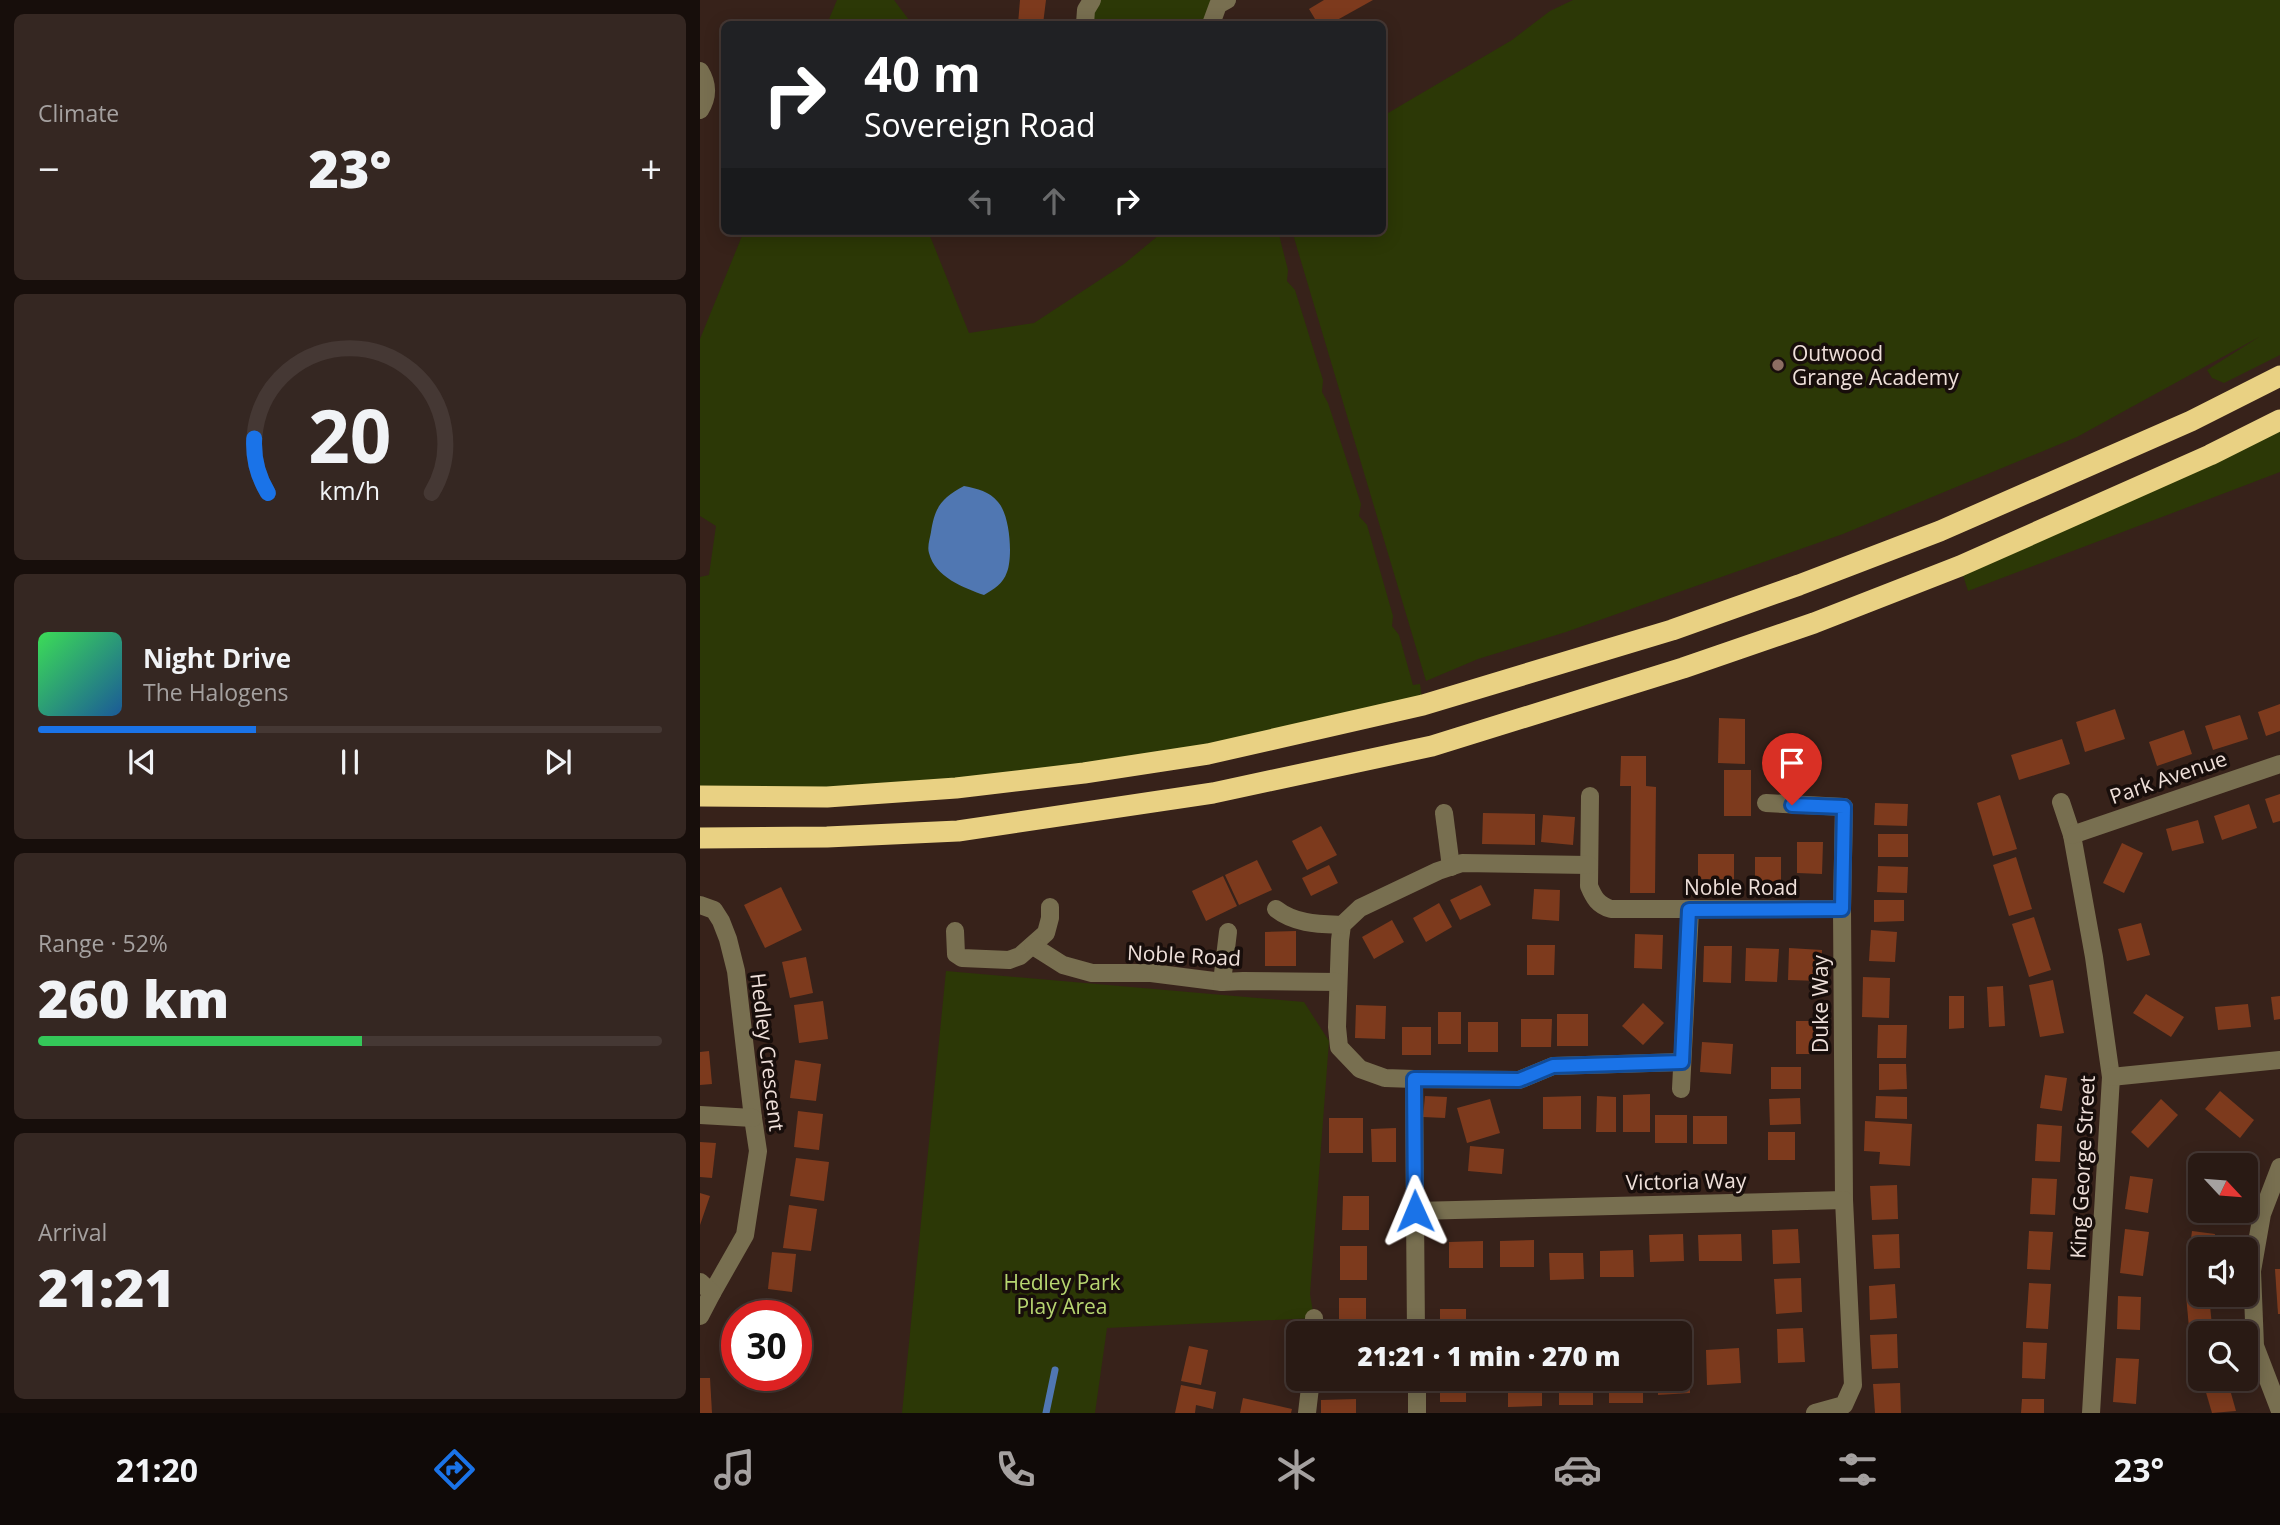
<!DOCTYPE html>
<html lang="en">
<head>
<meta charset="utf-8">
<style>
  :root { --surface:#291a14; --page:#352722; --text:#f1f3f6; --muted:#a5a1a0; --line:#453834; --accent:#1a73e8 }
  body { margin:0; font-family:"Open Sans",sans-serif; background:var(--page); color:var(--text); height:100vh; display:flex; flex-direction:column; font-size:26px; white-space:nowrap }
  * { box-sizing:border-box; margin:0 }
  p { font-size:23px; color:var(--muted) }
  .icon { flex:none; width:38px; height:38px; fill:none; stroke:currentColor; stroke-width:2; stroke-linecap:round; stroke-linejoin:round }
  .map { position:relative; flex:1; overflow:hidden }
  .drawer { display:flex; flex-direction:column; gap:14px; padding:14px; background:#170e0b; width:700px }
  .drawer>* { flex:none }
  .top-card { position:absolute; left:21px; top:21px; width:665px; height:214px; border-radius:10px; box-shadow:0 4px 18px #0003,0 0 0 2px var(--line); background:#202124; color:#fff; overflow:hidden }
  .needle { width:46px; rotate:116deg }
  .fabs { position:absolute; left:1488px; top:1153px; display:grid; gap:14px }
  .fabs a { display:grid; place-items:center; width:70px; height:70px; border-radius:10px; background:var(--surface); box-shadow:0 4px 18px #0003,0 0 0 2px var(--line); font-size:35px }
  .speed { position:absolute; left:21px; top:1300px; display:flex; gap:14px; font-size:35px; font-weight:700; text-align:center }
  .speed>* { display:grid; place-content:center; width:91px; height:91px; border-radius:50%; background:var(--surface); box-shadow:0 4px 18px #0003,0 0 0 2px var(--line); line-height:1 }
  .speed .limit { border:10px solid #d22; background:#fff; color:#111 }
  .pin { position:absolute; display:grid; place-items:center; width:60px; height:60px; color:#fff; margin:-72px -30px; border-radius:50% 50% 50% 0; rotate:-45deg; box-shadow:0 0 7px #0007 }
  .pin .icon { rotate:45deg }
  .me { position:absolute; width:77px; margin:-38px; rotate:359deg; stroke-linejoin:round; filter:drop-shadow(0 0 5px #0008) }
  .turn { display:flex; align-items:center; gap:24px; height:147px; padding:0 28px; font-size:32px }
  .turn .icon { width:91px; height:91px; stroke-width:2.5 }
  .turn b { display:block; font-size:49px; line-height:60px }
  .lanes { display:flex; align-items:center; height:66px; padding:0 28px; background:#0003; justify-content:center; gap:35px; direction:ltr }
  .lanes .off { opacity:.35 }
  .big { font-size:52px; font-weight:800; line-height:1.1 }
  .drawer .card { flex:1; display:flex; flex-direction:column; justify-content:center; gap:10px; min-width:0; padding:0 24px; border-radius:10px; background:var(--page) }
  .drawer .dial { align-items:center; gap:0 }
  .dial svg { height:182px; overflow:visible; fill:none; stroke:var(--line); stroke-width:7; stroke-linecap:round; text-anchor:middle }
  .dial text { fill:var(--text); stroke:none }
  .song { display:flex; align-items:center; gap:21px }
  .cover { width:84px; height:84px; border-radius:10px; background:linear-gradient(135deg,hsl(130 70% 55%),hsl(210 70% 35%)) }
  .played { height:7px; border-radius:4px; background:linear-gradient(90deg,var(--accent) 35%,var(--line) 35%) }
  .keys { display:flex; justify-content:space-around; direction:ltr }
  .heat { display:flex; justify-content:space-between; align-items:center; font-size:38px; direction:ltr }
  .charge { height:10px; border-radius:5px; background:linear-gradient(90deg,#34c759 52%,var(--line) 0) }
  .trip { position:absolute; left:586px; top:1321px; width:406px; height:70px; border-radius:10px; background:var(--surface); box-shadow:0 4px 18px #0003,0 0 0 2px var(--line); font-weight:800; line-height:70px; text-align:center }
  .menu { display:flex; height:112px; justify-content:space-around; align-items:center; background:#100a08; color:var(--muted) }
  .menu .icon { width:49px; height:49px }
  .menu .current { color:var(--accent) }
  .menu b { font-size:32px; color:var(--text) }
  main { display:flex; flex:1; min-height:0 }
  .map>svg:first-child { display:block }
  .green { fill:#2c3806 }
  .water { fill:#5077b2 }
  .lines { fill:none; stroke-linecap:round; stroke-linejoin:round }
  .stream { stroke:#5077b2; stroke-width:7 }
  .building { fill:#7d3a1d }
  .minor { stroke:#786f50; stroke-width:18 }
  .highway { stroke:#e9d183; stroke-width:21 }
  .route-casing { stroke:#114b97; stroke-width:18 }
  .route { stroke:#1a73e8; stroke-width:12 }
  .education-dot { fill:#8d6e63; stroke:#180e0b; stroke-width:2.5 }
  .labels { text-anchor:middle; dominant-baseline:central; stroke-width:7; stroke-linejoin:round; paint-order:stroke }
  .poi-label { font-size:21px; fill:#efe0da; stroke:#180e0b; text-anchor:start }
  .street-label { font-size:21px; fill:#efe0da; stroke:#180e0b }
  .park-label { font-size:21px; fill:#b7d671; stroke:#180e0b }
</style>
</head>
<body>
<main>
<section class="drawer">
<div class="card"><p>Climate</p>
<div class="heat"><a>−</a><b class="big">23°</b><a>+</a></div>
</div>
<div class="card dial"><svg viewBox="0 0 100 80">
<path d="M14 69A42 42 0 1 1 86 69"/>
<path d="M14 69A42 42 0 0 1 8 45" stroke="#1a73e8"/>
<text x="50" y="56" font-size="32" font-weight="700">20</text>
<text x="50" y="72" font-size="11">km/h</text>
</svg></div>
<div class="card">
<div class="song"><i class="cover"></i><div><b>Night Drive</b><p>The Halogens</p></div></div>
<div class="played"></div>
<div class="keys"><svg class="icon" aria-label="previous" viewBox="0 0 24 24"><path d="M18 5L8 12l10 7zM5 5v14"/></svg><svg class="icon" aria-label="pause" viewBox="0 0 24 24"><path d="M8 5v14M16 5v14"/></svg><svg class="icon" aria-label="next" viewBox="0 0 24 24"><path d="M6 5l10 7-10 7zM19 5v14"/></svg></div>
</div>
<div class="card"><p>Range · 52%</p><b class="big">260 km</b><div class="charge"></div></div>
<div class="card"><p>Arrival</p><b class="big">21:21</b></div>
</section>
<div class="map">
<svg width="1580" height="1413" viewBox="0 0 1580 1413">
  <rect width="100%" height="100%" fill="#37221a"/>
  <g class="green">
    <path d="M137 0H194L212 24H127Z"/>
    <path d="M392 0H515L511 24H385Z"/>
    <path d="M873 0H1580V355L1524 383 1512 378 1507 370 1559 337 1377 437 1143 534 866 632 778 659 726 681 592 231H682L683 116 812 40 850 11Z"/>
    <path d="M44 231H228L269 333 334 323 424 264 459 235 471 231H578L588 270 587 281 595 290 623 380 622 392 628 403 661 504 659 516 667 525 693 616 692 626 699 635 713 685 720 684 723 705 384 773 0 796V577L9 575 16 526 0 516V339Z"/>
    <path d="M1580 420V472L1268 591 1260 566Z"/>
    <path d="M246 971 604 1002 629 1041 610 1294 614 1318 407 1328 395 1413H202Z"/>
  </g>
  <path class="water" d="M264 486C278 489 289 491 298 502 310 515 313 556 307 572 303 584 294 589 284 595 264 588 235 577 229 553 227 547 230 538 231 532 235 506 242 498 264 486Z"/>
  <g class="lines">
    <path class="stream" d="M346 1413 355 1370"/>
  </g>
  <g class="building">
    <path d="M320 0H346L343 24H318Z"/>
    <path d="M624 0H673L630 24H618L609 9Z"/>
    <path d="M1580 704V731L1566 736 1558 712Z"/>
    <path d="M1415 709 1425 739 1385 752 1376 722Z"/>
    <path d="M1540 715 1548 739 1513 750 1505 726Z"/>
    <path d="M1019 718 1045 719V764L1018 763Z"/>
    <path d="M1484 730 1492 754 1457 766 1449 742Z"/>
    <path d="M1362 739 1370 764 1319 780 1311 755Z"/>
    <path d="M921 756H946V786L956 787 955 893H930L931 786H920Z"/>
    <rect x="1024" y="770" width="27" height="46"/>
    <path d="M1580 794V821L1573 823 1565 799Z"/>
    <path d="M1300 795 1317 849 1293 856 1277 803Z"/>
    <path d="M1175 803 1208 804 1207 826 1174 825Z"/>
    <path d="M1549 804 1557 828 1522 840 1514 816Z"/>
    <path d="M783 813 835 814V845L782 844Z"/>
    <path d="M843 815 875 817 873 845 841 842Z"/>
    <path d="M1498 820 1504 843 1472 851 1466 829Z"/>
    <path d="M621 826 637 855 607 870 592 841Z"/>
    <rect x="1178" y="834" width="30" height="23"/>
    <path d="M1097 842H1123L1122 874 1097 873Z"/>
    <path d="M1422 843 1443 853 1424 893 1403 883Z"/>
    <rect x="998" y="854" width="36" height="25"/>
    <rect x="1055" y="857" width="26" height="35"/>
    <path d="M1316 857 1332 909 1309 916 1293 865Z"/>
    <path d="M557 860 572 890 539 905 525 875Z"/>
    <path d="M629 865 638 883 611 896 602 878Z"/>
    <path d="M1178 866 1208 867 1207 893 1177 892Z"/>
    <path d="M523 876 537 906 506 921 492 891Z"/>
    <path d="M781 885 791 905 760 920 750 900Z"/>
    <path d="M81 887 102 930 65 948 44 905Z"/>
    <path d="M834 889 860 890 859 921 832 919Z"/>
    <path d="M1174 900H1204V921L1174 922Z"/>
    <path d="M739 903 752 927 726 942 713 918Z"/>
    <path d="M1334 917 1351 970 1329 977 1312 924Z"/>
    <path d="M692 920 704 942 674 959 662 937Z"/>
    <path d="M1441 923 1450 955 1427 961 1418 929Z"/>
    <path d="M1171 930 1197 932 1195 962 1169 961Z"/>
    <path d="M596 931V966H565V932Z"/>
    <path d="M935 934 963 935 962 969 934 968Z"/>
    <path d="M827 945H855L854 975H827Z"/>
    <path d="M1004 946H1032L1031 983 1003 982Z"/>
    <path d="M1046 948 1079 949 1077 982 1045 981Z"/>
    <path d="M1089 948 1122 950 1121 981 1088 980Z"/>
    <path d="M106 957 113 993 90 998 82 962Z"/>
    <path d="M1163 977 1190 978 1189 1018 1162 1017Z"/>
    <path d="M1353 980 1364 1033 1340 1037 1329 985Z"/>
    <path d="M1303 986 1305 1026 1289 1027 1287 987Z"/>
    <path d="M1446 994 1484 1017 1471 1037 1433 1013Z"/>
    <path d="M1249 996H1264V1028L1249 1029Z"/>
    <path d="M1580 996V1019L1574 1020 1571 997Z"/>
    <path d="M123 1001 128 1039 99 1043 94 1005Z"/>
    <path d="M943 1003 964 1023 943 1045 922 1026Z"/>
    <path d="M1548 1004 1551 1027 1518 1030 1515 1007Z"/>
    <path d="M656 1005 686 1006 685 1039 655 1038Z"/>
    <rect x="738" y="1012" width="23" height="32"/>
    <rect x="857" y="1014" width="31" height="32"/>
    <path d="M821 1019H852L851 1047H821Z"/>
    <rect x="1096" y="1021" width="23" height="33"/>
    <rect x="768" y="1022" width="30" height="30"/>
    <path d="M1178 1025H1207L1206 1058H1177Z"/>
    <rect x="702" y="1027" width="29" height="28"/>
    <path d="M1002 1042 1033 1044 1031 1074 1000 1072Z"/>
    <path d="M9 1051 12 1084 0 1085V1052Z"/>
    <path d="M95 1060 121 1064 116 1101 90 1098Z"/>
    <path d="M1179 1064H1206L1207 1089 1179 1090Z"/>
    <rect x="1071" y="1067" width="30" height="22"/>
    <path d="M1345 1075 1367 1078 1362 1111 1340 1108Z"/>
    <path d="M1520 1091 1554 1120 1540 1138 1505 1109Z"/>
    <path d="M950 1094V1132H923V1095Z"/>
    <path d="M725 1096 747 1097 745 1118 723 1117Z"/>
    <path d="M881 1096V1129H843V1097Z"/>
    <path d="M897 1096 916 1097V1132H896Z"/>
    <path d="M1176 1096 1207 1097V1119L1175 1118Z"/>
    <path d="M1100 1098 1101 1124 1070 1125 1069 1099Z"/>
    <path d="M790 1099 800 1133 767 1143 757 1108Z"/>
    <path d="M1461 1099 1478 1115 1448 1148 1431 1132Z"/>
    <path d="M98 1111 123 1114 119 1150 94 1147Z"/>
    <rect x="955" y="1115" width="32" height="28"/>
    <rect x="993" y="1116" width="34" height="28"/>
    <rect x="629" y="1118" width="34" height="35"/>
    <path d="M1165 1121 1212 1124 1210 1166 1179 1164 1180 1152 1164 1151Z"/>
    <path d="M1337 1124 1362 1126 1360 1162 1335 1161Z"/>
    <path d="M696 1128V1162H672L671 1129Z"/>
    <rect x="1068" y="1132" width="27" height="28"/>
    <path d="M0 1142 16 1143 12 1178 0 1177Z"/>
    <path d="M770 1146 804 1149 802 1174 768 1171Z"/>
    <path d="M96 1158 129 1162 124 1201 90 1196Z"/>
    <path d="M1430 1176 1453 1179 1448 1213 1425 1209Z"/>
    <path d="M1332 1178 1357 1179 1355 1215 1330 1214Z"/>
    <path d="M1197 1185 1198 1219 1172 1220 1170 1186Z"/>
    <path d="M0 1193 10 1196 0 1225Z"/>
    <path d="M643 1196H669V1230H642Z"/>
    <path d="M89 1205 117 1209 111 1251 83 1248Z"/>
    <path d="M1098 1229 1100 1263 1073 1264 1072 1230Z"/>
    <path d="M1425 1229 1449 1232 1443 1276 1420 1273Z"/>
    <path d="M1329 1231 1353 1232 1350 1270 1327 1269Z"/>
    <path d="M1492 1231 1515 1234 1513 1250H1500V1277L1486 1276Z"/>
    <path d="M983 1234 984 1261 950 1262 949 1235Z"/>
    <path d="M1041 1234 1042 1261H999L998 1235Z"/>
    <path d="M1199 1234 1200 1268 1174 1269 1172 1235Z"/>
    <path d="M834 1240V1267H800V1241Z"/>
    <path d="M783 1241V1268H749V1242Z"/>
    <rect x="640" y="1246" width="27" height="34"/>
    <path d="M933 1250 934 1277H900V1251Z"/>
    <path d="M72 1252 96 1254 92 1292 68 1289Z"/>
    <path d="M849 1253H883L884 1279 850 1280Z"/>
    <path d="M1575 1269H1580V1314H1578Z"/>
    <path d="M1101 1278 1102 1312 1076 1314 1074 1279Z"/>
    <path d="M1329 1283 1351 1284 1348 1329 1326 1328Z"/>
    <path d="M1195 1284 1197 1318 1170 1320 1169 1286Z"/>
    <path d="M1500 1294 1509 1295 1512 1326 1489 1328 1486 1295Z"/>
    <path d="M1418 1296 1441 1297 1440 1330 1417 1329Z"/>
    <path d="M639 1298H666V1333L639 1332Z"/>
    <path d="M47 1304 87 1309 86 1316H45Z"/>
    <rect x="740" y="1309" width="26" height="25"/>
    <path d="M1103 1328 1105 1362 1078 1363 1077 1329Z"/>
    <path d="M1197 1334 1198 1368 1172 1369 1170 1335Z"/>
    <path d="M1323 1342 1347 1343 1345 1379 1322 1378Z"/>
    <path d="M489 1346 508 1350 501 1385 481 1381Z"/>
    <path d="M1039 1348 1041 1383 1007 1385 1006 1350Z"/>
    <path d="M980 1358H989L990 1393 958 1395V1379H980Z"/>
    <path d="M1416 1358 1439 1359 1436 1404 1413 1402Z"/>
    <path d="M0 1378H10L12 1413H0Z"/>
    <rect x="740" y="1379" width="26" height="23"/>
    <rect x="859" y="1379" width="34" height="26"/>
    <rect x="909" y="1379" width="34" height="24"/>
    <path d="M1502 1379H1527L1536 1411 1512 1413Z"/>
    <path d="M808 1380H842V1406L808 1407Z"/>
    <path d="M1200 1383 1201 1413H1175L1173 1384Z"/>
    <path d="M481 1385 516 1392 513 1409 496 1405 495 1413H475Z"/>
    <path d="M543 1398 592 1409 591 1413H540Z"/>
    <path d="M656 1399V1413H621V1400Z"/>
    <path d="M1322 1399H1344V1413H1321Z"/>
  </g>
  <g class="lines">
    <g class="minor">
      <path d="M385 24 386 10 392 0"/>
      <path d="M511 24 518 5 527 0"/>
      <path d="M0 71C8 84 8 97 0 110"/>
      <path d="M890 796 889 886C894 898 898 905 911 909H1142"/>
      <path d="M1361 802 1372 835 1394 957 1411 1077 1391 1413"/>
      <path d="M1066 803 1144 807 1142 909 1144 1200"/>
      <path d="M744 813 751 867"/>
      <path d="M1372 835 1580 764"/>
      <path d="M889 865 762 863 738 871 660 908 642 925 640 940 637 1027 639 1047 660 1069 685 1078 714 1079 819 1080 853 1066 982 1062"/>
      <path d="M0 905 14 910 21 921 28 939 36 971 53 1118 58 1151 45 1235 12 1293"/>
      <path d="M576 909C595 924 619 924 642 925"/>
      <path d="M255 931 256 954 262 958 309 960 320 956 346 933 350 918V907"/>
      <path d="M333 946 363 965 392 973H451L522 982 543 981 638 982"/>
      <path d="M522 982 528 932"/>
      <path d="M1411 1077 1580 1060"/>
      <path d="M714 1079 715 1211"/>
      <path d="M981 1089 990 910"/>
      <path d="M0 1115 53 1118"/>
      <path d="M1580 1167 1562 1214 1552 1271 1555 1346 1580 1411"/>
      <path d="M0 1282 12 1293 0 1316"/>
      <path d="M614 1334V1318"/>
      <path d="M716 1334 715 1211 1144 1200 1153 1385 1144 1405 1115 1413"/>
      <path d="M717 1379V1413"/>
      <path d="M607 1413 611 1379"/>
    </g>
    <g class="highway">
      <path d="M0 796 127 797 256 788 384 773 508 754 723 705 972 630 1099 585 1240 531 1491 421 1580 376"/>
      <path d="M0 838 127 837 258 831 513 793 732 746 983 668 1114 623 1260 566 1510 455 1580 420"/>
    </g>
  </g>
  <g class="lines">
    <g class="route-casing">
      <path id="route" d="M715 1211 714 1079 819 1080 853 1066 982 1062 989 910 1142 909 1144 807 1092 805"/>
    </g>
    <use href="#route" class="route"/>
  </g>
  <circle class="education-dot" cx="1078" cy="365" r="7"/>
  <g class="labels">
    <g class="poi-label">
      <text x="1092" y="353">Outwood<tspan x="1092" dy="24">Grange Academy</tspan></text>
    </g>
    <g class="street-label">
      <text transform="translate(1468 777) rotate(-19)">Park Avenue</text>
      <text x="1041" y="887">Noble Road</text>
      <text transform="translate(484 955) rotate(3)">Noble Road</text>
      <text transform="translate(1120 1004) rotate(-90)">Duke Way</text>
      <text transform="translate(68 1052) rotate(83)">Hedley Crescent</text>
      <text transform="translate(1382 1167) rotate(-87)">King George Street</text>
      <text transform="translate(986 1181) rotate(-1)">Victoria Way</text>
    </g>
    <g class="park-label">
      <text x="362" y="1282">Hedley Park<tspan x="362" dy="24">Play Area</tspan></text>
    </g>
  </g>
</svg>
<div class="fabs">
<a><svg class="needle" viewBox="-14 -14 28 28"><path d="M0-13l5 13h-10z" fill="#e53935"/><path d="M0 13l5-13h-10z" fill="#a5a1a0"/></svg></a>
<a><svg class="icon" aria-label="sound" viewBox="0 0 24 24"><path d="M4 9h4l5-4v14l-5-4H4zM17 9q2 3 0 6"/></svg></a>
<a><svg class="icon" aria-label="search" viewBox="0 0 24 24"><circle cx="10" cy="10" r="6"/><path d="M15 15l6 6"/></svg></a>
</div>
<div class="speed"><div class="limit">30</div></div>
<div class="pin" style="left:1092px;top:805px;background:#d93025"><svg class="icon" aria-label="arrive" viewBox="0 0 24 24"><path d="M6 21V4h12l-3 4 3 4H6"/></svg></div>
<svg class="me" style="left:715px;top:1211px" viewBox="-20 -20 40 40"><path d="M0-17L14 15 0 8-14 15z" fill="#1a73e8" stroke="#fff" stroke-width="4"/></svg>
<div class="trip">21:21 · 1 min · 270 m</div>
<div class="top-card">
<div class="turn"><svg class="icon" aria-label="right" viewBox="0 0 24 24"><path d="M7 20v-9h11M14 6l5 5-5 5"/></svg><div><b>40 m</b>Sovereign Road</div></div>
<div class="lanes"><svg class="icon off" aria-label="left" viewBox="0 0 24 24"><path d="M17 20v-9H6M10 6l-5 5 5 5"/></svg><svg class="icon off" aria-label="ahead" viewBox="0 0 24 24"><path d="M12 20V5M6 11l6-6 6 6"/></svg><svg class="icon" aria-label="right" viewBox="0 0 24 24"><path d="M7 20v-9h11M14 6l5 5-5 5"/></svg></div>
</div>
</div>
</main>
<nav class="menu">
<b>21:20</b>
<svg class="icon current" aria-label="directions" viewBox="0 0 24 24"><path d="M12 3l9 9-9 9-9-9zM9 14v-3h6M13 9l2 2-2 2"/></svg>
<svg class="icon" aria-label="music" viewBox="0 0 24 24"><path d="M9 18V5l10-2v13"/><circle cx="6" cy="18" r="3"/><circle cx="16" cy="16" r="3"/></svg>
<svg class="icon" aria-label="phone" viewBox="0 0 24 24"><path d="M5 4h4l2 5-3 2q2 4 5 5l2-3 5 2v4C11 20 4 13 5 4z"/></svg>
<svg class="icon" aria-label="climate" viewBox="0 0 24 24"><path d="M12 3v18M4 7l16 10M4 17L20 7"/></svg>
<svg class="icon" aria-label="car" viewBox="0 0 24 24"><path d="M5 17H2v-5l4-1 3-4h7l3 4 3 1v5h-3M9 17h6M6 11h13"/><circle cx="7" cy="17" r="2"/><circle cx="17" cy="17" r="2"/></svg>
<svg class="icon" aria-label="filters" viewBox="0 0 24 24"><path d="M4 7h16M4 17h16"/><circle cx="9" cy="7" r="2"/><circle cx="15" cy="17" r="2"/></svg>
<b>23°</b>
</nav>
</body>
</html>
